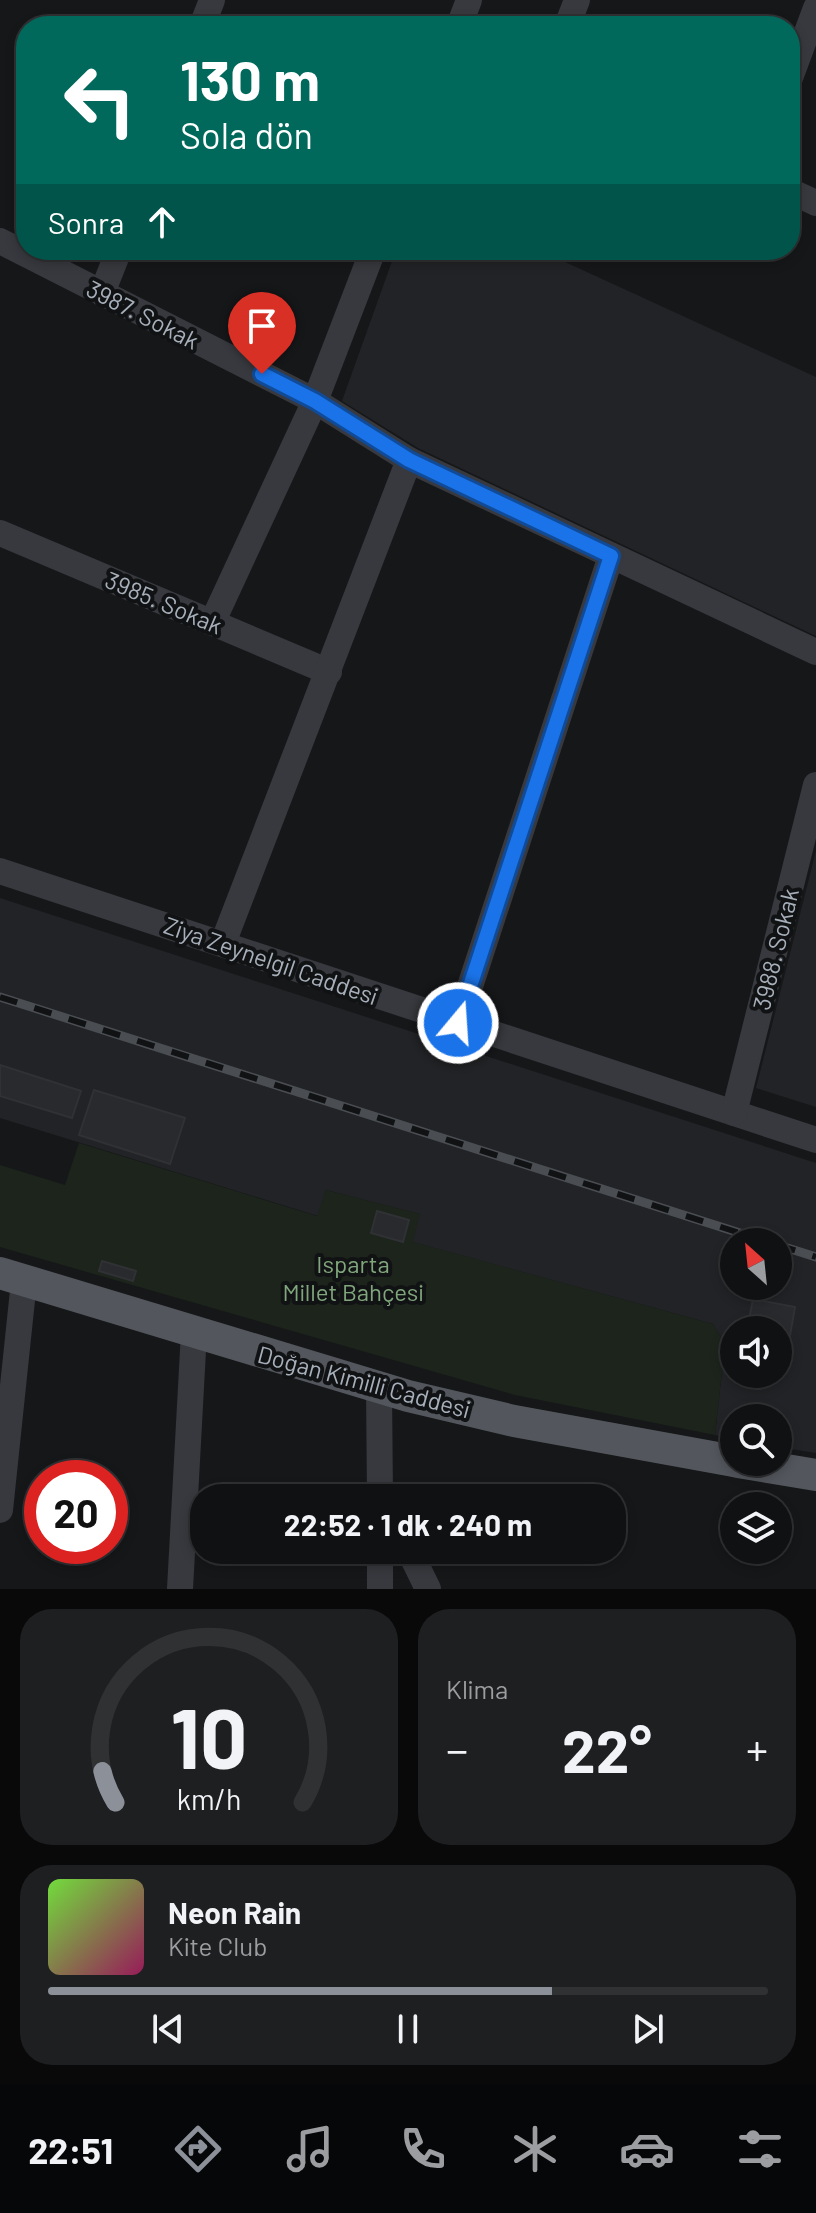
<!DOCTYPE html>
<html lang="tr">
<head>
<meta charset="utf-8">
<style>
  :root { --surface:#101113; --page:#1e1f21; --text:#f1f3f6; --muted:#9c9da0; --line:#303133; --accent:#8c9099 }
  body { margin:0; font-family:Barlow,sans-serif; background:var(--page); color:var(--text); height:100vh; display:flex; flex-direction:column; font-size:30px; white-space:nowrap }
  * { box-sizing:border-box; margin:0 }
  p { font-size:26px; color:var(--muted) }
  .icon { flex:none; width:44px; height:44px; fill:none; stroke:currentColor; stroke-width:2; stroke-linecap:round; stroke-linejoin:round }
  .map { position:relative; height:1589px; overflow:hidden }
  .side { display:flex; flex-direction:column; gap:20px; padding:20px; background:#09090a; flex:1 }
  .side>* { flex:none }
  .hud { position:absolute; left:16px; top:16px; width:784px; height:244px; border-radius:32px; box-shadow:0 4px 12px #0003,0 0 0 2px var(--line); background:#00695c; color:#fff; overflow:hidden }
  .needle { width:52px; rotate:333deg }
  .buttons { position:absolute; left:720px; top:1228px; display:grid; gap:16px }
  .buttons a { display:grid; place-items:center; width:72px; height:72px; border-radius:50%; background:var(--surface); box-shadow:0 4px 12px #0003,0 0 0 2px var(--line); font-size:40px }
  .speed { position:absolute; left:24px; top:1460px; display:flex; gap:16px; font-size:40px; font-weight:700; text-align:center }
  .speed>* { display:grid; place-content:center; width:104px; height:104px; border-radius:50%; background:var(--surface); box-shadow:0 4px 12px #0003,0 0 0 2px var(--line); line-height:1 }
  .speed .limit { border:12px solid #d22; background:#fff; color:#111 }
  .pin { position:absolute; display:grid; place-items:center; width:68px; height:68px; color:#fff; margin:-82px -34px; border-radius:50% 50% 50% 0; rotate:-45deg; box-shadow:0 0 8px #0007 }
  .pin .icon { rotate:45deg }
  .me { position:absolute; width:88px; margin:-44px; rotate:18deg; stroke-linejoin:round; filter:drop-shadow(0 0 6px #0008) }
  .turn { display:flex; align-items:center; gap:28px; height:168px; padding:0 32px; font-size:36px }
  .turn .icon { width:104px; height:104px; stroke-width:2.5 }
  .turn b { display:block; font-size:56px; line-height:68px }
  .then { display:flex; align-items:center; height:76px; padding:0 32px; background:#0003; gap:16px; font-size:30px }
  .big { font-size:60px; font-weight:700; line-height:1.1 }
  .side .tile { flex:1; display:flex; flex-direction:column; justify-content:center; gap:12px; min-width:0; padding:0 28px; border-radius:32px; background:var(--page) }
  .side .dial { align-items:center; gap:0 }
  .dial svg { height:208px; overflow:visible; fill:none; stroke:var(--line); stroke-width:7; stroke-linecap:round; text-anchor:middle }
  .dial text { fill:var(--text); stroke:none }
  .song { display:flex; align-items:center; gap:24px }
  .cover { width:96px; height:96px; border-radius:12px; background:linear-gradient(135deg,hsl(100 70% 55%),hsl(330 70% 35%)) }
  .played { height:8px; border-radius:4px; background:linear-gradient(90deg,var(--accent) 70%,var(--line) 70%) }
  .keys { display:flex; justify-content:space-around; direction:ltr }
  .heat { display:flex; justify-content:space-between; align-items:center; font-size:44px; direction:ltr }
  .side .tiles { flex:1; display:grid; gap:20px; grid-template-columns:1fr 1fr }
  .tile:last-child { grid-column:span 2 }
  .trip { position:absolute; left:190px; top:1484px; width:436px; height:80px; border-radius:32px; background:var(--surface); box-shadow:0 4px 12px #0003,0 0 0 2px var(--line); font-weight:700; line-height:80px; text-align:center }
  .tabs { display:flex; height:128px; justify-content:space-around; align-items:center; background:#060708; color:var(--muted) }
  .tabs .icon { width:56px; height:56px }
  .tabs .active { color:var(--accent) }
  .tabs b { font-size:36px; color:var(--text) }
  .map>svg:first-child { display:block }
  .built { fill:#222326; fill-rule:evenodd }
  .green { fill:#1c241c }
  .building { fill:#292a2d; stroke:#303135; stroke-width:2 }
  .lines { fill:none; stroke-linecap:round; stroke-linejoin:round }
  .minor { stroke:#37393e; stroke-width:26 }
  .major { stroke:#53575d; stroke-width:32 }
  .rail-casing { stroke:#4a4e53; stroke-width:9 }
  .rail { stroke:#111214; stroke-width:6; stroke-dasharray:18; stroke-linecap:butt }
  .route-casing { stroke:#114b97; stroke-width:20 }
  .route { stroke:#1a73e8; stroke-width:14 }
  .labels { text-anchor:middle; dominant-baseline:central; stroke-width:8; stroke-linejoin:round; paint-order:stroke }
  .street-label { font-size:24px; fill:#a7b0ba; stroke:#111214 }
  .park-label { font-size:24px; fill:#81a67d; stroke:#111214 }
</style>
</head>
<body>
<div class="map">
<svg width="816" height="1589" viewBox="0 0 816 1589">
  <rect width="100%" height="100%" fill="#161719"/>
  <g class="built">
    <path d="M396 250H539L816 377V636L418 448 342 401Z"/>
    <path d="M816 851V1107L756 1088Z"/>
    <path d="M0 898 816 1163V1453L778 1447V1418H734V1439L715 1435 725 1344 713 1324 412 1242 419 1214 326 1190 318 1216 0 1118ZM734 1242H778V1286H734ZM734 1330H778V1374H734Z"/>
  </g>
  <path class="green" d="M79 1143 317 1216 326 1190 420 1214 413 1242 713 1324 725 1344 715 1435 515 1395 0 1247V1165L65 1185Z"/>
  <g class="building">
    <path d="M0 1065 81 1091 72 1118 0 1096Z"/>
    <path d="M94 1090 185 1118 170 1164 79 1135Z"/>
    <path d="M377 1211 409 1220 403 1242 371 1233Z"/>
    <path d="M102 1261 136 1271 133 1281 99 1271Z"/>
    <path d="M753 1299 795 1307 789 1341 778 1339V1330H747Z"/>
  </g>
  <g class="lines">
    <g class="minor">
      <path d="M202 26 212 0"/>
      <path d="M459 26 469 0"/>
      <path d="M567 26 577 0"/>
      <path d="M790 78 816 8"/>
      <path d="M790 191 816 203"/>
      <path d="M0 241 315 401 409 460 816 652"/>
      <path d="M102 293 119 250"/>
      <path d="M0 533 329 672"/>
      <path d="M212 623 315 401 373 250"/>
      <path d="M0 871 816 1140"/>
      <path d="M223 943 409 460"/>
      <path d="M458 1023 611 556"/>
      <path d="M734 1113 816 785"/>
      <path d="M379 1388 380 1498"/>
      <path d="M0 1510 24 1281"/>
      <path d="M409 1550 428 1589"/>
      <path d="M180 1589 194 1332"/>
      <path d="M380 1589V1550"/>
    </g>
    <g class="major">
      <path d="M0 1273 408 1396 514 1421 734 1461"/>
      <path d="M738 1462 816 1475"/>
    </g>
    <g class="rail-casing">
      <g id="rail">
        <path d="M0 997 768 1242"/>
        <path d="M778 1245 816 1257"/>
      </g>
    </g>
    <use href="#rail" class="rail"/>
  </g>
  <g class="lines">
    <g class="route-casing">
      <path id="route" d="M262 374 315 401 409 460 611 556 458 1023"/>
    </g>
    <use href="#route" class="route"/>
  </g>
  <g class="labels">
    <g class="street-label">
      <text transform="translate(143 314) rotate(27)">3987. Sokak</text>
      <text transform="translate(164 602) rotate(23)">3985. Sokak</text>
      <text transform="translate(775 949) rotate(-76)">3988. Sokak</text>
      <text transform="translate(271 960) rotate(19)">Ziya Zeynelgil Caddesi</text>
      <text transform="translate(364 1381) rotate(15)">Doğan Kimilli Caddesi</text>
    </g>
    <g class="park-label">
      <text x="353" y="1263">Isparta<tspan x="353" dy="28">Millet Bahçesi</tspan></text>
    </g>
  </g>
</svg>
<div class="buttons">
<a><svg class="needle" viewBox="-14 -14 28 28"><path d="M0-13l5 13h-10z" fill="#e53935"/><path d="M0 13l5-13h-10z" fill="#9c9da0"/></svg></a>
<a><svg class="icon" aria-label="sound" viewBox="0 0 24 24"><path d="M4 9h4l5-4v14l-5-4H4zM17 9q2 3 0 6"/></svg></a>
<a><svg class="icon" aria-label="search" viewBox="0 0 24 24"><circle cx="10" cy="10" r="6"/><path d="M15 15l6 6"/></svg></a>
<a><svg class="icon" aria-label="layers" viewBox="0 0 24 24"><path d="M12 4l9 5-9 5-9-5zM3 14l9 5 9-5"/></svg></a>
</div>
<div class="speed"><div class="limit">20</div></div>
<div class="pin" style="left:262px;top:374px;background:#d93025"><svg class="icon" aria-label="arrive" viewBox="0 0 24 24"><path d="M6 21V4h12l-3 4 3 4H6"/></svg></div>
<svg class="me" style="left:458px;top:1023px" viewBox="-20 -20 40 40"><circle r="17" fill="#1a73e8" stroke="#fff" stroke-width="3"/><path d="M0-11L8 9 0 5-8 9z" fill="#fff"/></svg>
<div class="trip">22:52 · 1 dk · 240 m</div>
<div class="hud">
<div class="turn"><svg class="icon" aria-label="left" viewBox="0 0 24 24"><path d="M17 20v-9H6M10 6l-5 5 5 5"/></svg><div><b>130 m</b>Sola dön</div></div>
<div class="then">Sonra<svg class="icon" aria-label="ahead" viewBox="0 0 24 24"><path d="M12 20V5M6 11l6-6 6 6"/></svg></div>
</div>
</div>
<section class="side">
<div class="tiles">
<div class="tile dial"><svg viewBox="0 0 100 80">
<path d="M14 69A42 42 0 1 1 86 69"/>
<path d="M14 69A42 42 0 0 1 9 57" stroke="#8c9099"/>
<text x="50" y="56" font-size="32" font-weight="700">10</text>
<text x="50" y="72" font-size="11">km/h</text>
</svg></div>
<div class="tile"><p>Klima</p>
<div class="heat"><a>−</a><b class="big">22°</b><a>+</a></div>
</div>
<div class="tile">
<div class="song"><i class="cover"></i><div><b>Neon Rain</b><p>Kite Club</p></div></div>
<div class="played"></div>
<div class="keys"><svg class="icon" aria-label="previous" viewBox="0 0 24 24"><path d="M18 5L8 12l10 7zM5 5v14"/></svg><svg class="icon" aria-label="pause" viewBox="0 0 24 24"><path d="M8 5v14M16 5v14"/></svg><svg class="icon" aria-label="next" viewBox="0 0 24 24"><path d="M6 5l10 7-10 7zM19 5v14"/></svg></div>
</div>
</div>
</section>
<nav class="tabs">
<b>22:51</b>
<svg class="icon active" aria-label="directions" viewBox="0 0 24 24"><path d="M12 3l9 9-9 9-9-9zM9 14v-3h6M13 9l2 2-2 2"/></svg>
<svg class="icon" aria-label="music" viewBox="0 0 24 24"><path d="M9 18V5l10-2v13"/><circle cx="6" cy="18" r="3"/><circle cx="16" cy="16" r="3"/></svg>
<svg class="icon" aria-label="phone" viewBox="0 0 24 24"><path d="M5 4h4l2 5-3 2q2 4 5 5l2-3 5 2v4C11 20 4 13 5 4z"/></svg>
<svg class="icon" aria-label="climate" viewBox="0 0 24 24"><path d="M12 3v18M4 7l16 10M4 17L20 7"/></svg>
<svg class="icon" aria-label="car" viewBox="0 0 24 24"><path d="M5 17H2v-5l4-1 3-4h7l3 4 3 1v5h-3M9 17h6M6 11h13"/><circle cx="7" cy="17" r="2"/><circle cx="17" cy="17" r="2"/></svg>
<svg class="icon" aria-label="filters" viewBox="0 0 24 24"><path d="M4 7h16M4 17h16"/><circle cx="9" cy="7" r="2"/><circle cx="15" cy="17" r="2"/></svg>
</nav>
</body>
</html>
